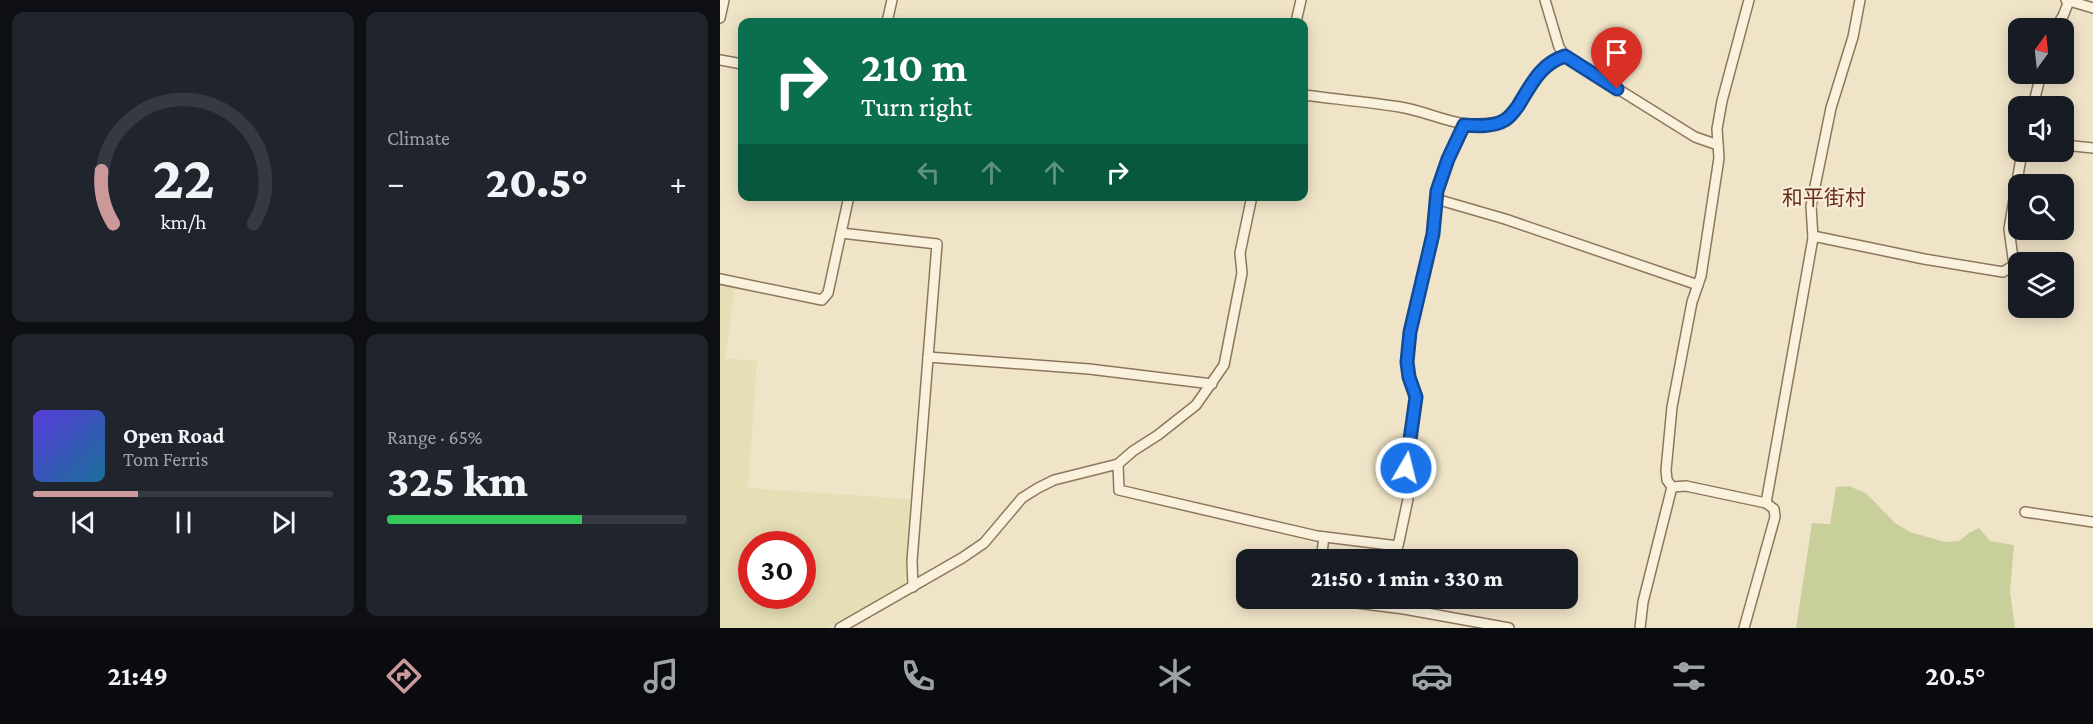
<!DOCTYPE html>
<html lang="en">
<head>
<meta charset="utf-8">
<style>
  :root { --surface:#171b24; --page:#20242c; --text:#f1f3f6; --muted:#9ea1a6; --line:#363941; --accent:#cc999b }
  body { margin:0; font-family:"Crimson Pro","Noto Sans SC",serif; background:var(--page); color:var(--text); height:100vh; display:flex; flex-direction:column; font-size:22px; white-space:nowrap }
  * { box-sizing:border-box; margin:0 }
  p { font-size:20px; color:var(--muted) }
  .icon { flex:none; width:33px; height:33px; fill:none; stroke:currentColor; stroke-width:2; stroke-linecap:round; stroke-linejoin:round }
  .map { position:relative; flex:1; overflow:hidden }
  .sheet { display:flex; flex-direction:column; gap:12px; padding:12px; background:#0d0f14; width:720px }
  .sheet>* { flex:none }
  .guide { position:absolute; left:18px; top:18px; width:570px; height:183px; border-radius:12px; box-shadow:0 3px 15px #0003; background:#0b6e4f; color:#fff; overflow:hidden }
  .needle { width:39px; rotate:15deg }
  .buttons { position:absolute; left:1288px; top:18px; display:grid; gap:12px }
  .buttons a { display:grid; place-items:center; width:66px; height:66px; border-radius:12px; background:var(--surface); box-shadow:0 3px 15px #0003; font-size:30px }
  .speed { position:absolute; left:18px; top:531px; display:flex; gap:12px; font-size:30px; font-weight:700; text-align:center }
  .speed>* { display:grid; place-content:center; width:78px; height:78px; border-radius:50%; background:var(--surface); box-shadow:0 3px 15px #0003; line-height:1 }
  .speed .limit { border:9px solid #d22; background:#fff; color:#111 }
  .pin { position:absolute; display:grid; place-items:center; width:51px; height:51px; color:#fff; margin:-62px -26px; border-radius:50% 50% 50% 0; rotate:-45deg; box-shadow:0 0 6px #0007 }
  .pin .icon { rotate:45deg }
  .me { position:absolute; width:66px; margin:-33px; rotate:8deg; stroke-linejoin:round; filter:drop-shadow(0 0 4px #0008) }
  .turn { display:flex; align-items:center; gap:21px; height:126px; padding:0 24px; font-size:27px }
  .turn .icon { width:78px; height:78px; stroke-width:2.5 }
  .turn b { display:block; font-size:42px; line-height:51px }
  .lanes { display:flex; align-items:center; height:57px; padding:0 24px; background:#0003; justify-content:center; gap:30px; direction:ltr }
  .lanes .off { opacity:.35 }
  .big { font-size:45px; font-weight:800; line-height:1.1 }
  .sheet .tile { flex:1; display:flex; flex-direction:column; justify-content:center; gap:9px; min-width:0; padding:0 21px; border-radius:12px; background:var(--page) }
  .sheet .dial { align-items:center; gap:0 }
  .dial svg { height:156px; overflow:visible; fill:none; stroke:var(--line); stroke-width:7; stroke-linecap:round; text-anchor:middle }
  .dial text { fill:var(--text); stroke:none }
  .song { display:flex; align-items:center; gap:18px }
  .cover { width:72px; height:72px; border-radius:9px; background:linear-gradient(135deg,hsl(250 70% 55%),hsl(200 70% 35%)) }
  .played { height:6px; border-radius:3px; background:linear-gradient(90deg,var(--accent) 35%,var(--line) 35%) }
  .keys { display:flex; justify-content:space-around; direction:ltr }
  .heat { display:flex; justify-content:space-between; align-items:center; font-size:33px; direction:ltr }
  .charge { height:9px; border-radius:4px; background:linear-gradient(90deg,#34c759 65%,var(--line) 0) }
  .sheet .tiles { flex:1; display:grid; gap:12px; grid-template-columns:repeat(2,1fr) }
  .trip { position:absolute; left:516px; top:549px; width:342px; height:60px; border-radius:12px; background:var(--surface); box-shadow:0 3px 15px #0003; font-weight:800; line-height:60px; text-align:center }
  .dock { display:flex; height:96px; justify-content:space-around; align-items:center; background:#090b0e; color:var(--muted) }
  .dock .icon { width:42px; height:42px }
  .dock .on { color:var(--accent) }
  .dock b { font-size:27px; color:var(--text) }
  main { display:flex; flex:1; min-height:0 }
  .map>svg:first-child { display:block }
  .farmland { fill:#e6deb5; fill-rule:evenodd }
  .green { fill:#c9cf9b }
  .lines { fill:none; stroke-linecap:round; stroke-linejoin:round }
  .minor-casing { stroke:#8d765c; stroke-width:12 }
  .minor { stroke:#faf1dc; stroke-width:9 }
  .route-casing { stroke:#114b97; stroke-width:15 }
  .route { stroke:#1a73e8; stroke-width:10 }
  .labels { text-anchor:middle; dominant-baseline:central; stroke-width:4.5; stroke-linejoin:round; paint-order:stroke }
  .quarter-label { font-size:21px; fill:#6b2e1e; stroke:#f7eed8 }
</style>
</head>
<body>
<main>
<section class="sheet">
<div class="tiles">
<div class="tile dial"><svg viewBox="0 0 100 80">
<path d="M14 69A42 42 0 1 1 86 69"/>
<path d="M14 69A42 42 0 0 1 8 42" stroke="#cc999b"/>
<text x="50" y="56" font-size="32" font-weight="700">22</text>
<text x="50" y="72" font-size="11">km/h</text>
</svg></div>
<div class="tile"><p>Climate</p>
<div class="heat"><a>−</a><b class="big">20.5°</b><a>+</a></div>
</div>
<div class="tile">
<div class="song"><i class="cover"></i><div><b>Open Road</b><p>Tom Ferris</p></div></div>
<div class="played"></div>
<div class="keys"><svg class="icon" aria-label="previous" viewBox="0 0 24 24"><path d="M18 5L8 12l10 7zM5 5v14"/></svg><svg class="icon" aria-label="pause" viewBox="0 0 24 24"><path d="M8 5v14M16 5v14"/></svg><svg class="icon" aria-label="next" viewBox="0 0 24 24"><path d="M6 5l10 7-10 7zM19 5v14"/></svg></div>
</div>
<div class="tile"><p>Range · 65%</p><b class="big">325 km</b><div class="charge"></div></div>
</div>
</section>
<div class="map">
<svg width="1373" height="628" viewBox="0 0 1373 628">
  <rect width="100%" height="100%" fill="#f0e4c8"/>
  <path class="farmland" d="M0 284 15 287 5 358 37 361 28 488 190 499 185 585 107 628H0ZM32 544H82V596H32Z"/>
  <path class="green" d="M1129 486 1147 494 1175 523 1190 532 1225 542 1239 541 1249 533 1259 528 1270 541 1294 545 1290 592 1295 628H1076L1092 523 1110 524 1116 487Z"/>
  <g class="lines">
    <g class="minor-casing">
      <g id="minor">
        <path d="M825 0 839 47 845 56 975 137 998 145"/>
        <path d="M1346 0 1373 8"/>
        <path d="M0 18 4 0"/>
        <path d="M167 22 172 0"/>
        <path d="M576 22 581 0"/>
        <path d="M1335 28 1343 16 1349 1"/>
        <path d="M0 60 22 64"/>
        <path d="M584 95C615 99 648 102 680 107 712 112 741 131 774 123 778 122 783 121 787 119 812 100 806 68 845 56"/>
        <path d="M1313 106 1321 74"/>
        <path d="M1344 145 1373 148"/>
        <path d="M716 199 785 219 978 285"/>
        <path d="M121 233 217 244 192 561 193 587"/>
        <path d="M1093 236 1204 259 1283 272 1294 265 1289 229 1302 152"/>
        <path d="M0 279 102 300 108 293 129 196"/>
        <path d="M208 357 369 369 492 384"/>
        <path d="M398 464 399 490 597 536 678 546 688 499 686 468 696 397 689 377 687 362 690 332 713 234 717 191 728 159 744 125"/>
        <path d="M952 487 966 486 1046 503 1054 509 1055 517 1024 628"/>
        <path d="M1046 503 1093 238 1091 206 1111 108 1133 37 1140 0"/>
        <path d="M1305 512 1373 522"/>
        <path d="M601 560 604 537"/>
        <path d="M597 598 684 609 789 628"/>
        <path d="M120 628 242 558 264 543 302 498 318 488 334 480 398 464 413 451 438 435 476 405 504 365 522 273 520 253 532 196"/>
        <path d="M920 628 923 602 952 487 947 480 946 470 952 407 972 302 981 276 999 158 997 129 1002 101 1029 0"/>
      </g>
    </g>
    <use href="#minor" class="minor"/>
  </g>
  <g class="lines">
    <g class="route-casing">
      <path id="route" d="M686 468 696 397 689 377 687 362 690 332 713 234 717 191 728 159 744 125C757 126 774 127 785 120 790 117 795 110 798 106 811 85 820 64 845 56L897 89"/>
    </g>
    <use href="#route" class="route"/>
  </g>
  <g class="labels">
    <g class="quarter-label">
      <text x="1104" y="198">和平街村</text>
    </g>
  </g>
</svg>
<div class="buttons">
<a><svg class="needle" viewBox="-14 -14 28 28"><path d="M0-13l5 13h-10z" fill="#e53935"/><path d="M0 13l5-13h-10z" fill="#9ea1a6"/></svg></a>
<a><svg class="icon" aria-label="sound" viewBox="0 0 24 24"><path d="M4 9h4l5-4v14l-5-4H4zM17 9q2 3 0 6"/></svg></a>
<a><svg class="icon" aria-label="search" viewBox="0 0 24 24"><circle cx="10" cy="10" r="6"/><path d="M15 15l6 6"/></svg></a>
<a><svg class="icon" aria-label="layers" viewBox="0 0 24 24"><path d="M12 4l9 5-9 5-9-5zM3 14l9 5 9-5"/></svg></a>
</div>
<div class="speed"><div class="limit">30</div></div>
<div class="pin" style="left:897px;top:89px;background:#d93025"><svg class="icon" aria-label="arrive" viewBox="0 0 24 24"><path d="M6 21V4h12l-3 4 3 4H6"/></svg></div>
<svg class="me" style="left:686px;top:468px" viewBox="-20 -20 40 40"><circle r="17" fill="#1a73e8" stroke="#fff" stroke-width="3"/><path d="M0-11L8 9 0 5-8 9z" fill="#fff"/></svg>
<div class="trip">21:50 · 1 min · 330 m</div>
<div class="guide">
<div class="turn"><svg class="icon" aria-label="right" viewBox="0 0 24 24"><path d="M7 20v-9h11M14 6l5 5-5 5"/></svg><div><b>210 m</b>Turn right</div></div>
<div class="lanes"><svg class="icon off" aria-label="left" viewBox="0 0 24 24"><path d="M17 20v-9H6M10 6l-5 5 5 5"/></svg><svg class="icon off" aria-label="ahead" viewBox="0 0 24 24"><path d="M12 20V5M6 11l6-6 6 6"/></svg><svg class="icon off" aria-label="ahead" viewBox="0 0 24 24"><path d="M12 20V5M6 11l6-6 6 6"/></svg><svg class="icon" aria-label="right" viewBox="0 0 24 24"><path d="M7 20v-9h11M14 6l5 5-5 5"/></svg></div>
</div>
</div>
</main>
<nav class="dock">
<b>21:49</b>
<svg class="icon on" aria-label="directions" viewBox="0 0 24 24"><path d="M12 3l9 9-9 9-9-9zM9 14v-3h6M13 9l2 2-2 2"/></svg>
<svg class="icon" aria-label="music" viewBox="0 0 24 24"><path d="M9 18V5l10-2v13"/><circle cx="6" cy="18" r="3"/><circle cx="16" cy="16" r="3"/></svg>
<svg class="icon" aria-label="phone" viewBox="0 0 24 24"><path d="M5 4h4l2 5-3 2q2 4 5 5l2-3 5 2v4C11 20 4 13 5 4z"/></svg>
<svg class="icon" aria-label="climate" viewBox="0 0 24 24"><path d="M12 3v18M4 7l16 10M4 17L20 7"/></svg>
<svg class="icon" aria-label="car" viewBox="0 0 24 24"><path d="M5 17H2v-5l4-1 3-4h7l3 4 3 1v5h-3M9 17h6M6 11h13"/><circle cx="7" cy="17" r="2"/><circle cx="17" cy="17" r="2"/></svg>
<svg class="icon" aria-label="filters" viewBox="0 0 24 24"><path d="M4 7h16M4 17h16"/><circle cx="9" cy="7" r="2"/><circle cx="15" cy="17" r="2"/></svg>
<b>20.5°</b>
</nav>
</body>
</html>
